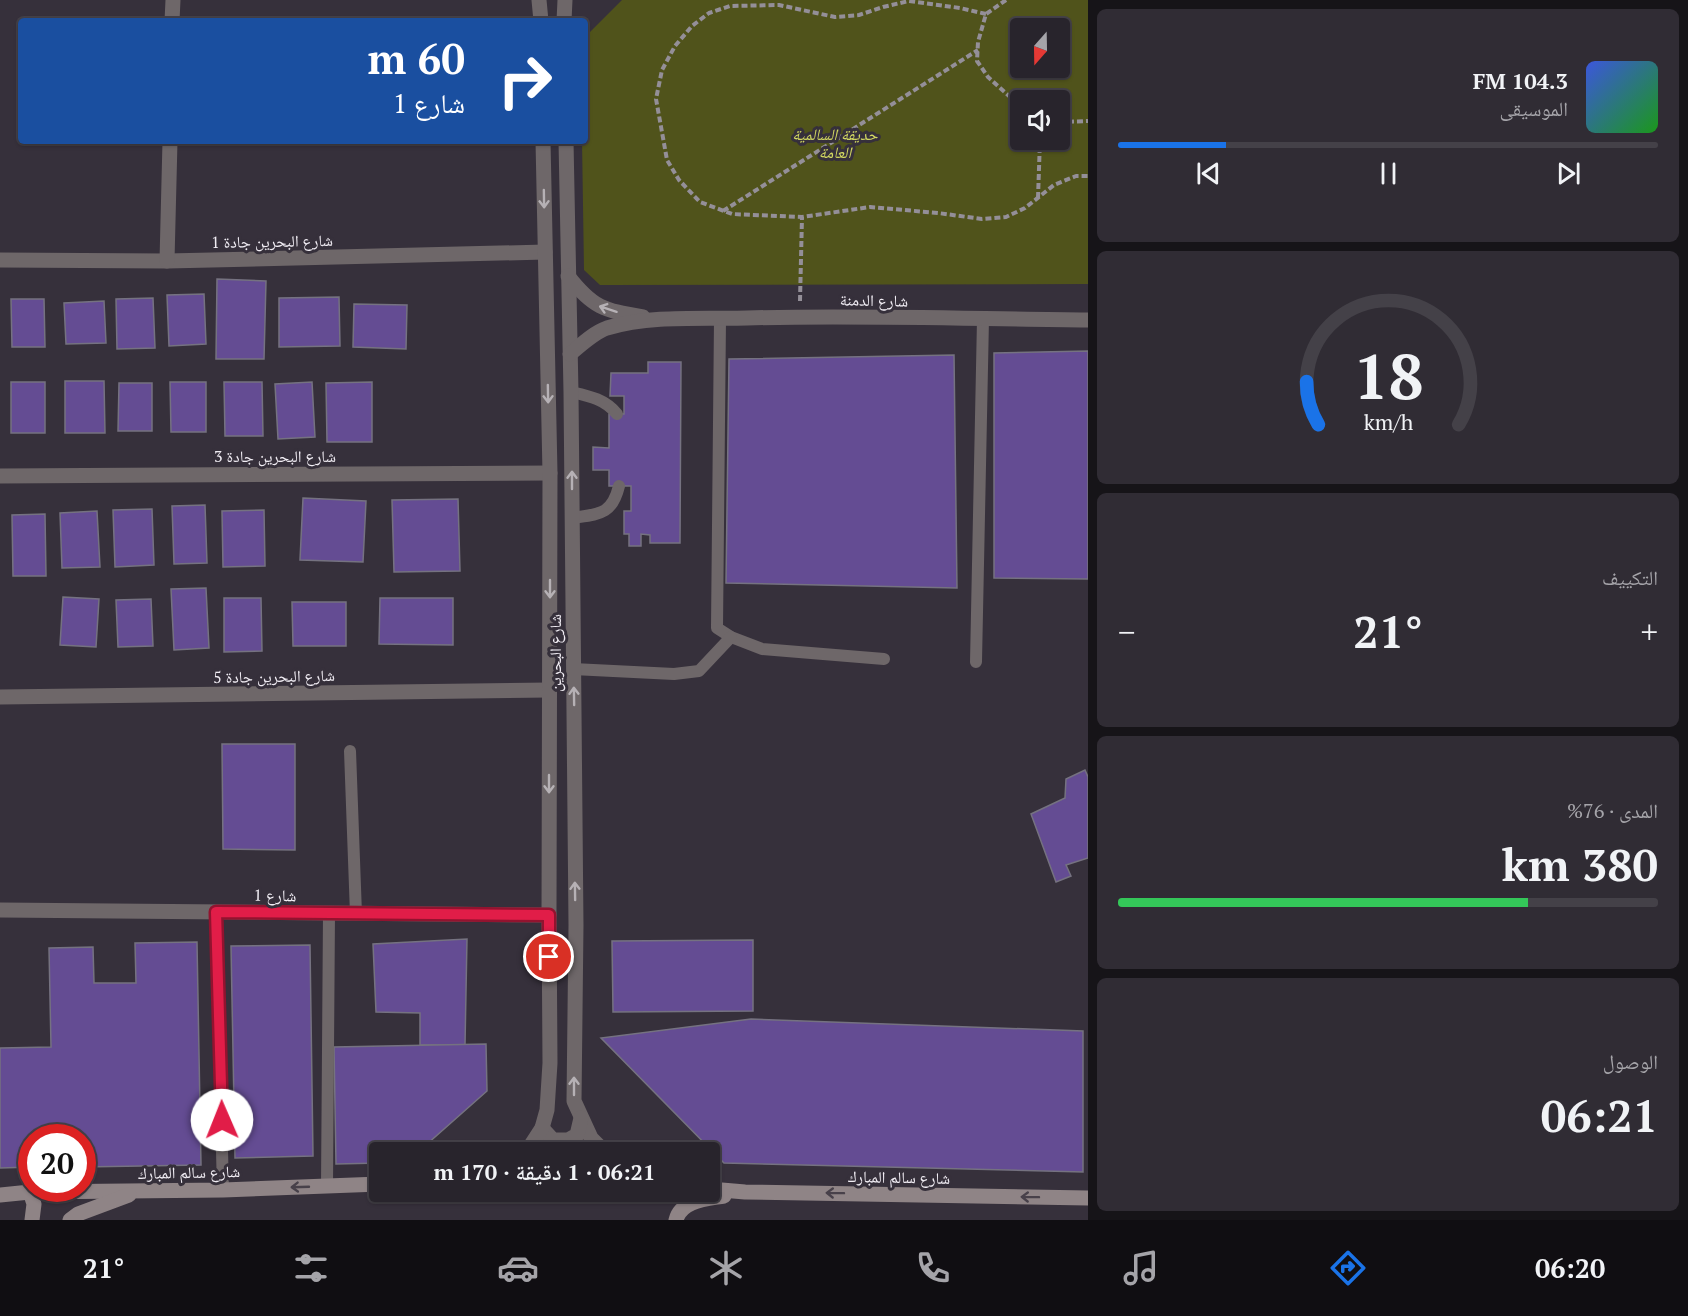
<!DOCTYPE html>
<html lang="ar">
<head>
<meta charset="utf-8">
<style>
  :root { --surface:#28242c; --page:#302c34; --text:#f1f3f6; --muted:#a5a4a9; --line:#444148; --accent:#1a73e8 }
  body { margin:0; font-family:"PT Serif","Noto Naskh Arabic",serif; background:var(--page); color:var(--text); direction:rtl; height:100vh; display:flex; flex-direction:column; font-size:22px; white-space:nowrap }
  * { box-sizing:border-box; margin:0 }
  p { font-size:20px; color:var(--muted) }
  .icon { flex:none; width:33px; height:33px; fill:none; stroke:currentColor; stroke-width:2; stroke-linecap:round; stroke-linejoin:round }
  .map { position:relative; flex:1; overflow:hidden; direction:ltr }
  .details { display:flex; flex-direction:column; gap:9px; padding:9px; background:#161418; width:600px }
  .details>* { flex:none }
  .banner { position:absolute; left:18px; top:18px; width:570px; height:126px; border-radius:6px; box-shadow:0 2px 4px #0004,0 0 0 2px var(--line); direction:rtl; background:#1a4fa0; color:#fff; overflow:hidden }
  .needle { width:39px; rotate:200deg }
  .tools { position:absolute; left:1010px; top:18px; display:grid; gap:12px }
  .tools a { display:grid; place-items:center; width:60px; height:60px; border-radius:6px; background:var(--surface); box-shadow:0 2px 4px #0004,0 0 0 2px var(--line); font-size:30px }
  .speed { position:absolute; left:18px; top:1124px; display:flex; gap:12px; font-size:30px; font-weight:700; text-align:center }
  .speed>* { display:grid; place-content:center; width:78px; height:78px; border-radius:50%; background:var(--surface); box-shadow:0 2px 4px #0004,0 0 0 2px var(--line); line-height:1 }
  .speed .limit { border:9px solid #d22; background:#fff; color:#111 }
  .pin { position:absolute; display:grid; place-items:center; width:51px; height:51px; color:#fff; margin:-26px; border:3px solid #fff; border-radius:50%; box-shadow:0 2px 6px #0007 }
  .me { position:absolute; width:66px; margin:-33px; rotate:359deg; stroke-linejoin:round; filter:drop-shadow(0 0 4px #0008) }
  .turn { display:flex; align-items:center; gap:21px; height:126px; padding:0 24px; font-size:27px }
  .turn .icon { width:78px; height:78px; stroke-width:2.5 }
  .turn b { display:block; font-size:42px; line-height:51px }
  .big { font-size:45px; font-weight:600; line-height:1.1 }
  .details .tile { flex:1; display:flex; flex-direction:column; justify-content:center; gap:9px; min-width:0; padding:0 21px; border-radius:9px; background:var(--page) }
  .details .dial { align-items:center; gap:0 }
  .dial svg { height:156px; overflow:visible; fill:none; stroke:var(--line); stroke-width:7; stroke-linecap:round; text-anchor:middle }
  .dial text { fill:var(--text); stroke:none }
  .song { display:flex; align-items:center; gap:18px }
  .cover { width:72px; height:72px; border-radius:9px; background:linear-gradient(135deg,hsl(230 70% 55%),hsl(120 70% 35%)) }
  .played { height:6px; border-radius:3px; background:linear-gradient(90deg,var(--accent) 20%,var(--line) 20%) }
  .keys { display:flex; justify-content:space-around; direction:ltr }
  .heat { display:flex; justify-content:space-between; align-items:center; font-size:33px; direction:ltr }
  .charge { height:9px; border-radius:4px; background:linear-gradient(90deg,#34c759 76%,var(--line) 0) }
  .trip { position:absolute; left:369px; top:1142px; width:351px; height:60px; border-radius:6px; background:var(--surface); box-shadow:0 2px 4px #0004,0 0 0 2px var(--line); font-weight:600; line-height:60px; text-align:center; direction:rtl }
  .tab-bar { display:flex; height:96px; justify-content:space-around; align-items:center; background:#100e12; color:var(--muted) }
  .tab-bar .icon { width:42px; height:42px }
  .tab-bar .on { color:var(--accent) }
  .tab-bar b { font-size:27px; color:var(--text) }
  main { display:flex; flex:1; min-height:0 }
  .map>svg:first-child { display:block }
  .green { fill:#50531b; fill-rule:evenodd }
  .building { fill:#644c93; stroke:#757280; stroke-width:1.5 }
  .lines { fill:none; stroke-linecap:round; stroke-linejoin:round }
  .path { stroke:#948f98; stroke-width:4; stroke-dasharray:6 3; stroke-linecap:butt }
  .service { stroke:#6e6769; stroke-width:12 }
  .minor { stroke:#6e6769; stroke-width:15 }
  .tertiary { stroke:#6e6769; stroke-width:15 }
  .secondary { stroke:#8f8486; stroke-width:15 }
  .oneway { stroke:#b6b1b5 }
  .oneway2 { stroke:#48414a }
  .route-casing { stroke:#92132f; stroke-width:15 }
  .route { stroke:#e11d48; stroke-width:10 }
  .labels { text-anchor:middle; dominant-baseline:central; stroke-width:6; stroke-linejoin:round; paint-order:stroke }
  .park-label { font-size:16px; font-style:italic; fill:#d3d961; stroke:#36303b }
  .street-label { font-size:16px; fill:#f1edf4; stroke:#36303b }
</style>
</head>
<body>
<main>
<section class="details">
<div class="tile">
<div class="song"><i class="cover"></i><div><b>104.3 FM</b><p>الموسيقى</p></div></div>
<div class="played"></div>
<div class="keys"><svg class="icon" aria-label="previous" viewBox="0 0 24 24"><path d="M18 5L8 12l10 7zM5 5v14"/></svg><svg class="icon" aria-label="pause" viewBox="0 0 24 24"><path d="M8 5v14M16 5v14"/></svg><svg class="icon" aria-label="next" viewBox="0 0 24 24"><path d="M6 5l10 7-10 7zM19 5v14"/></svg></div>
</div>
<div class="tile dial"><svg viewBox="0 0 100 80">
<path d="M14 69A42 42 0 1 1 86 69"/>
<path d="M14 69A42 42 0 0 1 8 47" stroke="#1a73e8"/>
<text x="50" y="56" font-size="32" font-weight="700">18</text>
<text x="50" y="72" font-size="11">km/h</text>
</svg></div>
<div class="tile"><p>التكييف</p>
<div class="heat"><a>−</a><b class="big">21°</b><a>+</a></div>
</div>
<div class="tile"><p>المدى · 76%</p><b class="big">380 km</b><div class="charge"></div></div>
<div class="tile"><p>الوصول</p><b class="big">06:21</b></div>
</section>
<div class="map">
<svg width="1088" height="1220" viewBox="0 0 1088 1220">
  <rect width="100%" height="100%" fill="#36303b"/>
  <path class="green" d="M622 0H1088V284L600 285 584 270 582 141H585V37ZM1020 28H1059V68H1020ZM1020 100H1059V140H1020Z"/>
  <g class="building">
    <path d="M217 279 266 281 264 359H216Z"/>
    <path d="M204 294 206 344 169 346 167 295Z"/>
    <path d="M339 297 340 346 279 347V298Z"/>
    <path d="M153 298 155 348 117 349 116 299Z"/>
    <path d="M11 299H44L45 347H12Z"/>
    <path d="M104 301 106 343 66 344 64 303Z"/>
    <path d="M354 304 407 305 406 349 353 347Z"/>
    <path d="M1088 351V579L994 578V353Z"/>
    <path d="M954 355 957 588 726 583 729 359Z"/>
    <path d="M648 362H681L680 543H650V535L641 534V546H629V534H624V511H631V486H609V470H593V447L609 448V414H624V396H610L611 373H648Z"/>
    <path d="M65 381H104L105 433H65Z"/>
    <rect x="11" y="382" width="34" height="51"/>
    <path d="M170 382H206V432H171Z"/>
    <path d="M224 382H262L263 436H225Z"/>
    <path d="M312 382 315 437 278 439 275 384Z"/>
    <path d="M372 382V442H327L326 383Z"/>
    <path d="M119 383H152V431H118Z"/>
    <path d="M303 498 366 501 363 562 300 560Z"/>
    <path d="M458 499 460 571 394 572 392 500Z"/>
    <path d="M205 505 207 563 174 564 172 506Z"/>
    <path d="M152 509 154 565 115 567 113 510Z"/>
    <path d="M264 510 265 566 223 567 222 511Z"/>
    <path d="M97 511 100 567 62 568 60 513Z"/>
    <path d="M45 514 46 576H13L12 515Z"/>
    <path d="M206 588 209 648 174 650 171 589Z"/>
    <path d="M63 597 99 599 96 647 60 645Z"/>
    <path d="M224 598H261L262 651 224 652Z"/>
    <path d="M380 598H453V645L379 644Z"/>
    <path d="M151 599 153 646 118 647 116 600Z"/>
    <path d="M292 602H346V646H293Z"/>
    <path d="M222 744H295V850L223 849Z"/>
    <path d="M1085 770 1088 777V858L1066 865 1071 876 1056 882 1031 814 1065 798 1066 779Z"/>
    <path d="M467 939 465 1045H420V1013L376 1012 373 944Z"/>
    <path d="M753 940V1011L613 1012 612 941Z"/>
    <path d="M197 942 201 1165 82 1167V1137H32V1167L0 1168V1048L51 1047 49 948 93 947 94 983H136L135 943Z"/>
    <path d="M310 945 313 1156 235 1158 231 946Z"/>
    <path d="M751 1019 1083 1031V1172L724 1163 601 1038Z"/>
    <path d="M486 1044 487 1091 418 1152H380V1163L336 1164 334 1047Z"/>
  </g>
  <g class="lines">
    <g class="path">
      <path d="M1006 0 986 14 978 42 977 61 988 77 1020 106"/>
      <path d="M986 14 960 8 909 1 883 7 859 15 835 17 779 5 730 6 709 13 692 26 675 46 662 70 656 99 667 160 679 180 700 202 732 214 802 217 870 207 938 213 982 219 1006 217 1025 208 1054 185 1076 176H1088"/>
      <path d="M1059 122 1088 121"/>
      <path d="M1038 198 1040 140"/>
      <path d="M723 211 978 50"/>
      <path d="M800 301 802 217"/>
    </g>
    <g class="service">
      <path d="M720 319 717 628 731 637 762 649 884 659"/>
      <path d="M571 392C589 396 605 399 617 414"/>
      <path d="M572 518C599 514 612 515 619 486"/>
      <path d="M976 662 983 319"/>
      <path d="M573 669 674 674 699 671 731 637"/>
      <path d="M350 751 356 914"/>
      <path d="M216 912 223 1190"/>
      <path d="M327 1186 329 913"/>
    </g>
    <g class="minor">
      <path d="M172 21 173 0"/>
      <path d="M0 260 167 261 545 252"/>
      <path d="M167 261 170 141"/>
      <path d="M0 476 550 473"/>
      <path d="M0 697 549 690"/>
      <path d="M0 910 549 915"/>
    </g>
    <g class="tertiary">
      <path d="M539 0 541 21"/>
      <path d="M564 21 565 0"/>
      <path d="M566 141 571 392 576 925 574 1101 591 1138 602 1149 609 1152"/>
      <path d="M568 276C593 308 603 310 643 317"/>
      <path d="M570 354C581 345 593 333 607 328 651 315 701 319 747 318 861 315 974 319 1088 320"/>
      <path d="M542 1128 553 1140H568L577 1135 581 1118"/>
      <path d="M523 1152 531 1145 542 1128 547 1110 550 1063 549 915 550 473 543 141"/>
    </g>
    <g class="secondary">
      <path d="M710 1189 745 1192 1088 1198"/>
      <path d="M30 1192 34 1204 32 1220"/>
      <path d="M0 1195 30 1192 223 1190 380 1184"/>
      <path d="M70 1220 78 1214 129 1195"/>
      <path d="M676 1220C681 1200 707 1199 724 1196"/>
    </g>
  </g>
  <defs><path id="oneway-shaft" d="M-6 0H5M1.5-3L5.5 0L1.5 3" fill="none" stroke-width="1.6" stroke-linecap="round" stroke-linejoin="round" transform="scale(1.5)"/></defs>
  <g class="oneway">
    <use href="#oneway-shaft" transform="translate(544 199) rotate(89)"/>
    <use href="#oneway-shaft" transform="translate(608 309) rotate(-162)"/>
    <use href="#oneway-shaft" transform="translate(548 394) rotate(89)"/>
    <use href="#oneway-shaft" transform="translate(572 480) rotate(-90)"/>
    <use href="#oneway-shaft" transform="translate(550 589) rotate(90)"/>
    <use href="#oneway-shaft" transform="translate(574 696) rotate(-91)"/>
    <use href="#oneway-shaft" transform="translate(549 784) rotate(90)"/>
    <use href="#oneway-shaft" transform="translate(575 891) rotate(-91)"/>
    <use href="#oneway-shaft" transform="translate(574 1086) rotate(-90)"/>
  </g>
  <g class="oneway2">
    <use href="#oneway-shaft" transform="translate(300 1187) rotate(178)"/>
    <use href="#oneway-shaft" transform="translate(835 1193) rotate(-179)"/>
    <use href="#oneway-shaft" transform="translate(1030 1197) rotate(-179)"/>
  </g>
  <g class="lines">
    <g class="route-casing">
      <path id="route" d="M222 1120 216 912 549 915V957"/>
    </g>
    <use href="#route" class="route"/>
  </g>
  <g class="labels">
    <g class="park-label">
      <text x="835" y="134">حديقة السالمية<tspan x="835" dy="18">العامة</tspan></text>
    </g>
    <g class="street-label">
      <text transform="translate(272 241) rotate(-1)">شارع البحرين جادة 1</text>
      <text transform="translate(874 300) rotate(1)">شارع الدمنة</text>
      <text x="275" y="456">شارع البحرين جادة 3</text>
      <text transform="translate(555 653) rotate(-90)">شارع البحرين</text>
      <text transform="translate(274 676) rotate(-1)">شارع البحرين جادة 5</text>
      <text transform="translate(275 895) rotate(1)">شارع 1</text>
      <text transform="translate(189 1172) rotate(-1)">شارع سالم المبارك</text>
      <text transform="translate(899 1177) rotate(1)">شارع سالم المبارك</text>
    </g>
  </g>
</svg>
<div class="tools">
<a><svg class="needle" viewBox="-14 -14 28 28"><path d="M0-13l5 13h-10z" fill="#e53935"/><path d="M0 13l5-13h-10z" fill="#a5a4a9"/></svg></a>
<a><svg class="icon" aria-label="sound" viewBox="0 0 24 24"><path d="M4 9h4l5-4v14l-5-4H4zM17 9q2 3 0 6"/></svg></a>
</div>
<div class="speed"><div class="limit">20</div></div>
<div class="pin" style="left:549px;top:957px;background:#d93025"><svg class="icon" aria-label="arrive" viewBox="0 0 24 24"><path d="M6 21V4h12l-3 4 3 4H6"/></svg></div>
<svg class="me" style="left:222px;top:1120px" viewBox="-20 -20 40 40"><circle r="19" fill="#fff"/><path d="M0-13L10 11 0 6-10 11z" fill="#e11d48"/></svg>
<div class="trip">06:21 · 1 دقيقة · 170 m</div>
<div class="banner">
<div class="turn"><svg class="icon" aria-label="right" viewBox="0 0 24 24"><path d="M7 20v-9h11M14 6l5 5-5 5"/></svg><div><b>60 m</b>شارع 1</div></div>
</div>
</div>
</main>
<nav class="tab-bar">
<b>06:20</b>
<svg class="icon on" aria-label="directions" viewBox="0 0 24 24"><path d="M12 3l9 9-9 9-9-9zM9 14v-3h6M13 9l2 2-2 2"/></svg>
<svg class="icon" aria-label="music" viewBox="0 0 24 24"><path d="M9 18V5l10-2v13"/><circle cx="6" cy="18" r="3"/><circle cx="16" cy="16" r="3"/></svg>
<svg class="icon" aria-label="phone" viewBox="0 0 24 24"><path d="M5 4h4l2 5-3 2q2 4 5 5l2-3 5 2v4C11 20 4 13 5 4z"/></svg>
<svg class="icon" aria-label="climate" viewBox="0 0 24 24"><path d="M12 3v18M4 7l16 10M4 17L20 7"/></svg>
<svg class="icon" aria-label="car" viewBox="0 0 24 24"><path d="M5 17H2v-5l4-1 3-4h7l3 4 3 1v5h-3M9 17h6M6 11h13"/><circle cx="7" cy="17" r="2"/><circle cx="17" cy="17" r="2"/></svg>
<svg class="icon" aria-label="filters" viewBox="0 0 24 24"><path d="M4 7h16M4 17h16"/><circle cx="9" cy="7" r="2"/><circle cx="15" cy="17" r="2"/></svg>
<b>21°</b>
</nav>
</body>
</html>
